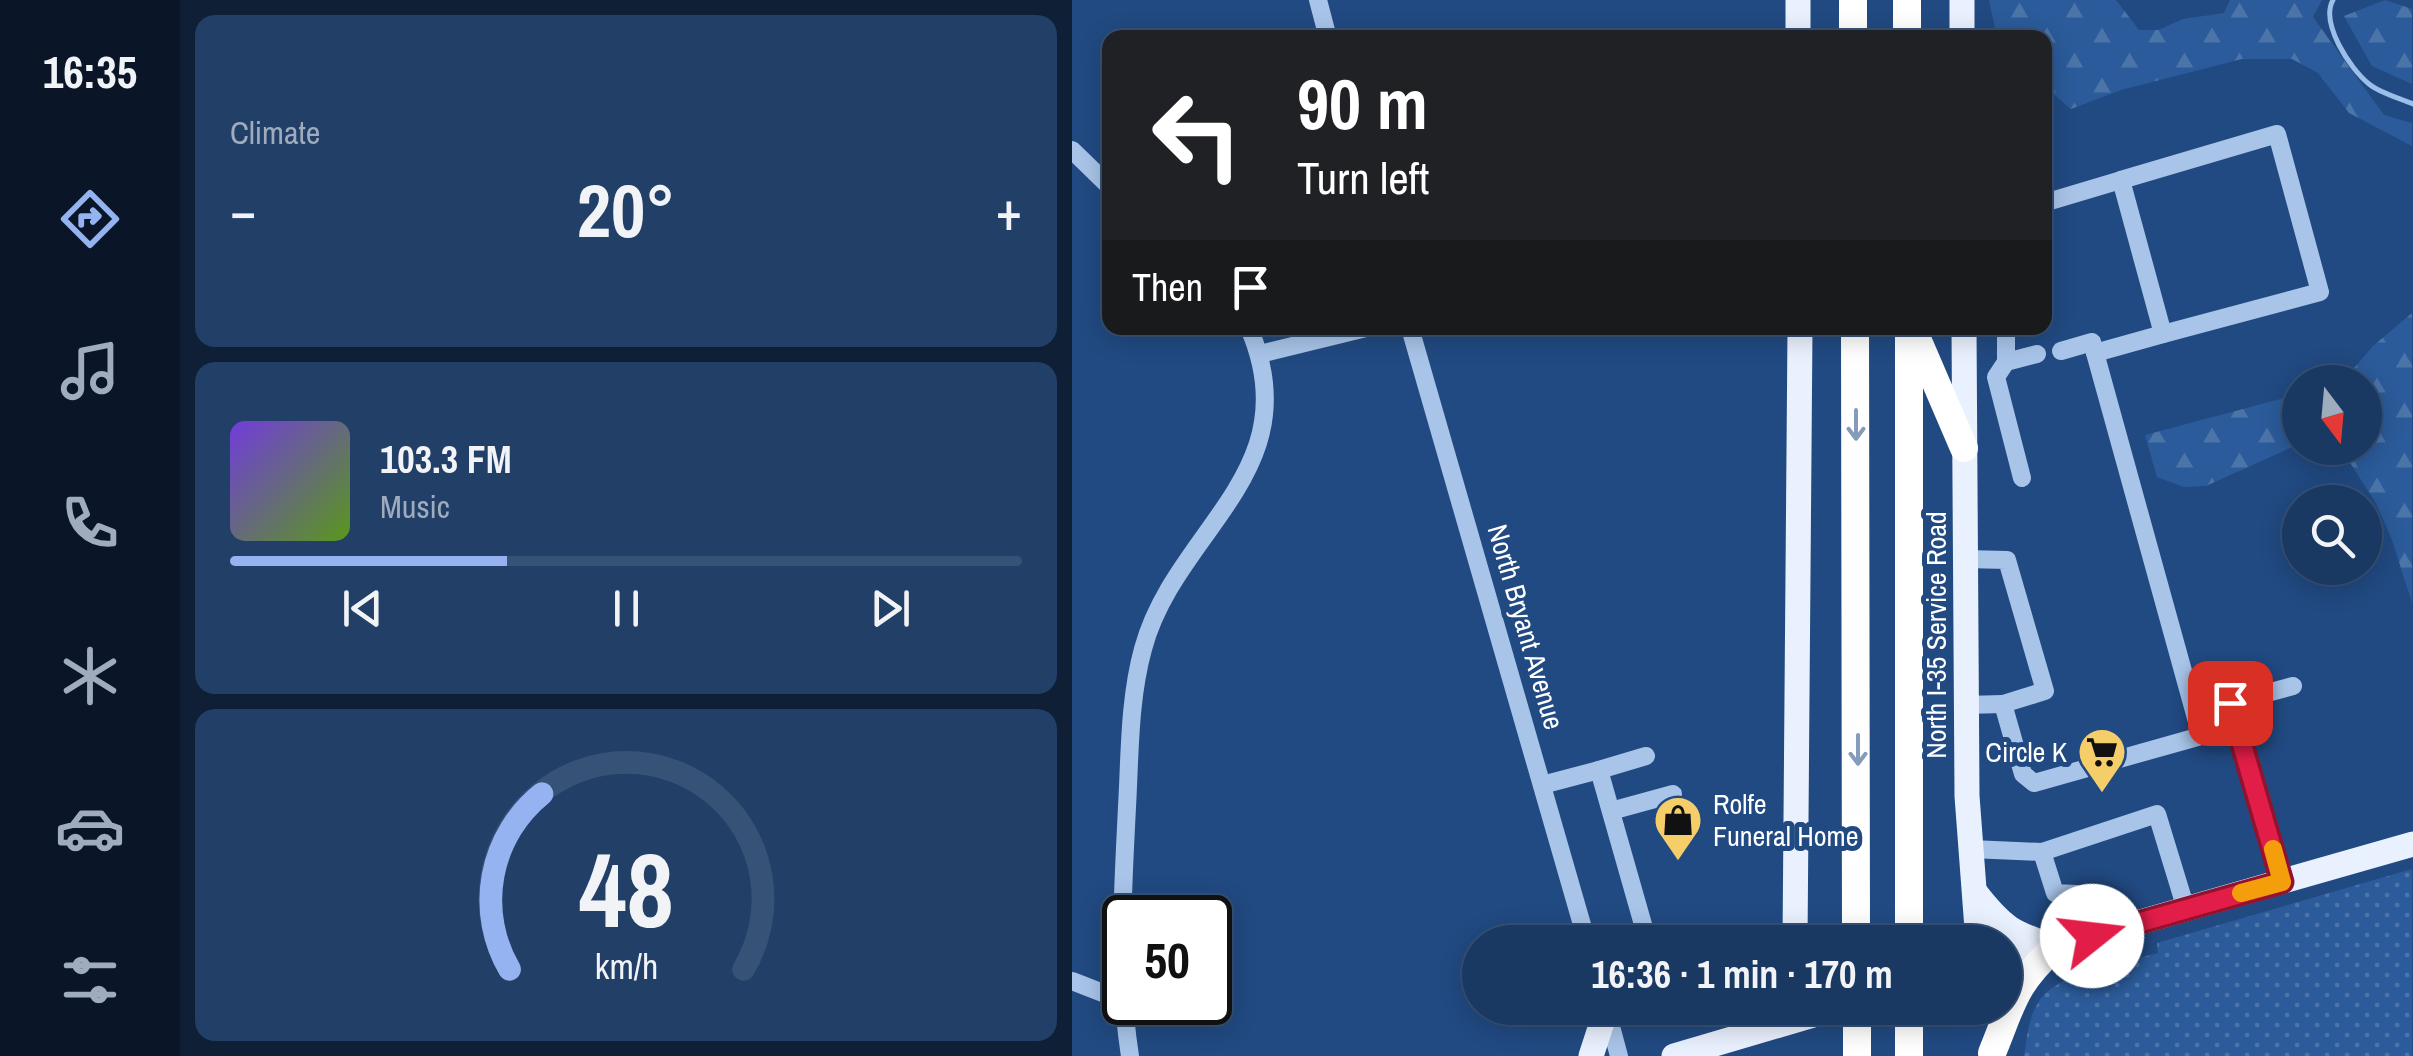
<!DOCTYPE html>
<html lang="en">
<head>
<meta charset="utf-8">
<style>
  :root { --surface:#193862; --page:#223f68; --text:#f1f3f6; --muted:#9facbe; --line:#375277; --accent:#95b2f1 }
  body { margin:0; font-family:"Archivo Narrow",sans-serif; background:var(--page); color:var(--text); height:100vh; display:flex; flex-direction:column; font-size:38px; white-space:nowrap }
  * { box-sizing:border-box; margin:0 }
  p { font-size:32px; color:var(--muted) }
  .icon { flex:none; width:55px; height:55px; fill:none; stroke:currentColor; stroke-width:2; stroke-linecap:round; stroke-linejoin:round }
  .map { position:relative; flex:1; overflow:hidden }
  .drawer { display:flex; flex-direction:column; gap:15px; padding:15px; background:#0e1f36; width:892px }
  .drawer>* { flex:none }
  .guide { position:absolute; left:30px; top:30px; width:950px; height:305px; border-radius:20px; box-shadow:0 5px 25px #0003,0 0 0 2px var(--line); background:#202124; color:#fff; overflow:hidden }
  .needle { width:65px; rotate:164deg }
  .buttons { position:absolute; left:1210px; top:365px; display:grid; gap:20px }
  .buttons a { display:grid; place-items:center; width:100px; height:100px; border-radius:50%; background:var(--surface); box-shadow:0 5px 25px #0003,0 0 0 2px var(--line); font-size:50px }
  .speed { position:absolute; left:30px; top:895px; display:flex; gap:20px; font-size:50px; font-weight:700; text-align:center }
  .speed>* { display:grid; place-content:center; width:130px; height:130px; border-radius:50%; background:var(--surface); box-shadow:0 5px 25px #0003,0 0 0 2px var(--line); line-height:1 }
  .speed .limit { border:5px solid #111; border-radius:15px; background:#fff; color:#111 }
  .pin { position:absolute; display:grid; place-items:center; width:85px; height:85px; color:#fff; margin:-42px; border-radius:20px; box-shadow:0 5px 15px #0006 }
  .me { position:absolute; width:110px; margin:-55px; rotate:74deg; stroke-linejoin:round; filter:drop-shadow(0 0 8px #0008) }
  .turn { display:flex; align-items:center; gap:35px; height:210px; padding:0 30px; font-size:45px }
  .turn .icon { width:130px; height:130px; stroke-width:2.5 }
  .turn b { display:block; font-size:70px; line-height:85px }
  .then { display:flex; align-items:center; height:95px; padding:0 30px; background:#0003; gap:20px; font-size:38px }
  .big { font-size:75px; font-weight:800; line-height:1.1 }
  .drawer .card { flex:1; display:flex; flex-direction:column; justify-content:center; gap:15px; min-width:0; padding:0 35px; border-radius:20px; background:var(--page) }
  .drawer .dial { align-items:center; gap:0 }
  .dial svg { height:260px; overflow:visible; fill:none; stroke:var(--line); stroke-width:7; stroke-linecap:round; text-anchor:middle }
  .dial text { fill:var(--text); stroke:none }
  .song { display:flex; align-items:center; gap:30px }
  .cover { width:120px; height:120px; border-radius:15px; background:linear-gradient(135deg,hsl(260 70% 55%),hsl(90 70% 35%)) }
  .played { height:10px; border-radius:5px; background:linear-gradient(90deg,var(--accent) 35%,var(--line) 35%) }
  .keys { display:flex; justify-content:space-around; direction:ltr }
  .heat { display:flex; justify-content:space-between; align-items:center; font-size:55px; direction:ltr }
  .trip { position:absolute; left:390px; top:925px; width:560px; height:100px; border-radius:50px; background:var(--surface); box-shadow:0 5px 25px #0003,0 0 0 2px var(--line); font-weight:800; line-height:100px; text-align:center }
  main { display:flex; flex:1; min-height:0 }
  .menu { display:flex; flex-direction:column; width:180px; justify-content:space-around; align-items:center; background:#0a1627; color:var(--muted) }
  .menu .icon { width:70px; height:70px }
  .menu .selected { color:var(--accent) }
  .menu b { font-size:45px; color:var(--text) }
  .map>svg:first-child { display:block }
  .grass { fill:url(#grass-dots) }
  .forest { fill:url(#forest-firs) }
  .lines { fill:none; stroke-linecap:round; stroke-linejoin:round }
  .stream { stroke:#9bbfe9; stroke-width:5 }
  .minor { stroke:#a8c4e8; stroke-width:18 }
  .major { stroke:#eaf1fe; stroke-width:25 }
  .highway { stroke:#fff; stroke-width:28 }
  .oneway { stroke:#859bba }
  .route-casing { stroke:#92132f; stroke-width:25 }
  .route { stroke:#e11d48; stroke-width:18 }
  .slow { stroke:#f59e0b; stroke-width:18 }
  .labels { text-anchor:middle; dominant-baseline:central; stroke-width:10; stroke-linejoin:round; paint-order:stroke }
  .street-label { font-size:28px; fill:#fff; stroke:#214a82 }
  .poi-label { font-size:28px; fill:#fff; stroke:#214a82; text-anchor:end }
</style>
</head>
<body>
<main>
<nav class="menu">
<b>16:35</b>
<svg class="icon selected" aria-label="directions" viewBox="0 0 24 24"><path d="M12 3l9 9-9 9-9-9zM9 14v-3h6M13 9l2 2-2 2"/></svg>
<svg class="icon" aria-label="music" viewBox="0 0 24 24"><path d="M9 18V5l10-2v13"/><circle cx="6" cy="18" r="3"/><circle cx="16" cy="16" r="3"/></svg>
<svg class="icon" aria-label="phone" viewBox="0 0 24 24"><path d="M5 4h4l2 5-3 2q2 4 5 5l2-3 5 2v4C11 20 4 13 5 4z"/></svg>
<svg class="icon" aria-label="climate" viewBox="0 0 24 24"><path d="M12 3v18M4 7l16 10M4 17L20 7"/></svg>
<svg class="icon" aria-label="car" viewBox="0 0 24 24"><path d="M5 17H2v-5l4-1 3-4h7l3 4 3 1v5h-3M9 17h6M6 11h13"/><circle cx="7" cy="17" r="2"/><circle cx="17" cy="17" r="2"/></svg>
<svg class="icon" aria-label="filters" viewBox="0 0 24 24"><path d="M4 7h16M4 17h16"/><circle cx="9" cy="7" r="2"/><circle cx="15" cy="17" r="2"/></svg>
</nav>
<section class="drawer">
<div class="card"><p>Climate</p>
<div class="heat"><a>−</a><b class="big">20°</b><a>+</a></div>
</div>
<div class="card">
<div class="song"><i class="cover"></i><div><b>103.3 FM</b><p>Music</p></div></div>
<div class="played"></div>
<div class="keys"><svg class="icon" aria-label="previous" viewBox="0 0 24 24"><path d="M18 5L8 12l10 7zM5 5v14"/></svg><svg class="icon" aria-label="pause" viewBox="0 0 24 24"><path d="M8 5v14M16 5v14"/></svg><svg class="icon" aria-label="next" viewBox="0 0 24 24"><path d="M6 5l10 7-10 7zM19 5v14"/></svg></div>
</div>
<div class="card dial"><svg viewBox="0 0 100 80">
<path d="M14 69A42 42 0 1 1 86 69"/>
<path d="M14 69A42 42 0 0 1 24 15" stroke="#95b2f1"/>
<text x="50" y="56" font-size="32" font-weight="700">48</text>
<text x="50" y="72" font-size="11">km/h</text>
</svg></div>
</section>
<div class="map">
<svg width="1341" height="1056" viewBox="0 0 1341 1056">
  <defs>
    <pattern id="grass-dots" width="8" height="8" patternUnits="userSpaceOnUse" patternTransform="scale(2.5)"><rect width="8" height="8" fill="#2b5b9a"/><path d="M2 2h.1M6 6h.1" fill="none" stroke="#4b74a9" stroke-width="1.8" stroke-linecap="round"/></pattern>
    <pattern id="forest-firs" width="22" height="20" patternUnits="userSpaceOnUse" patternTransform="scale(2.5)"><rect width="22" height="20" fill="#2b5b9a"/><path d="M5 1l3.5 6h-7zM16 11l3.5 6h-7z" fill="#4b74a9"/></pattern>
  </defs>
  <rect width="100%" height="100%" fill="#214a82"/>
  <path class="grass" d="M1340 869V1056H952C955 1039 956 1018 966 1003 985 971 1051 963 1086 953L1085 943Z"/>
  <g class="forest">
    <path d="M917 0H1044L1067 30H1086L1111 19 1152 13 1158 0H1250L1241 17 1312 115 1340 123V146L1277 113 1246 73 1220 59H1170L1049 90 999 109 973 87 972 38 925 37Z"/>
    <path d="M1313 0 1340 9V84L1300 66 1272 16Z"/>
    <path d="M1340 313V603L1320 540 1304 503 1273 455 1252 448H1292V382H1256L1283 367 1301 346Z"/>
    <path d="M1227 394V444L1134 486 1112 487 1085 477 1073 435Z"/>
  </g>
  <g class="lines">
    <path class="stream" d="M1261 0C1248 23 1278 69 1297 84 1308 93 1327 98 1341 104"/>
    <g class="minor">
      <path d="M246 0 256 38"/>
      <path d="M0 150 38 187"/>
      <path d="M1049 180 1205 134 1248 292 1091 334"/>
      <path d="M972 203 1049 180 1091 334 1023 353"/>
      <path d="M338 328 515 942"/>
      <path d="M188 354 294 328"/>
      <path d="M934 362V328"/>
      <path d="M950 478 924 377 934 362 965 354"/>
      <path d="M893 559 935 560 973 691 931 704"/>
      <path d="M893 705 931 704 951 774 962 783 1129 736 1020 342 989 351"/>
      <path d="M527 770 574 756"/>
      <path d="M470 785 527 770 576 942"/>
      <path d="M539 811 601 794"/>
      <path d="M899 849 970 852 1085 814 1114 909"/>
      <path d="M970 852 983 893 1004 894 1021 936"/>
      <path d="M1210 882 1158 703 1221 686"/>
      <path d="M605 942 632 933 649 942"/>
      <path d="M0 981 49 1000"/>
      <path d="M534 1008 547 1056"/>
      <path d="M667 1008 674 1034"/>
      <path d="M58 1056C45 974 51 890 55 807 58 754 57 700 71 649 103 529 239 472 177 328"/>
    </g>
    <g class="major">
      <path d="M726 0V38"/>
      <path d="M890 0V38"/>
      <path d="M892 328 895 796 906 942"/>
      <path d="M903 892C931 928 940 933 983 947"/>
      <path d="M723 942 728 328"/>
      <path d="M932 961 1341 844"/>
      <path d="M519 1056 534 1010"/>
      <path d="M602 1056 765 1008"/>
    </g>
    <g class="highway">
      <path d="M781 0V38"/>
      <path d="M835 0V38"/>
      <path d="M783 328 784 942"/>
      <path d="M837 328V942"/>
      <path d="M843 334 892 448"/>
      <path d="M785 1008V1056"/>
      <path d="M837 1008V1056"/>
      <path d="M920 1053C941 1002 941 986 983 947"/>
    </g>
  </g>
  <defs><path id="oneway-shaft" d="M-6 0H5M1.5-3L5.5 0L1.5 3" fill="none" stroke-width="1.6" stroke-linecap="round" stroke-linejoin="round" transform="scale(2.5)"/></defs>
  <g class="oneway">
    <use href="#oneway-shaft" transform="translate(784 425) rotate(90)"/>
    <use href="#oneway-shaft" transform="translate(786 750) rotate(90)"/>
  </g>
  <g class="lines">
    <g class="route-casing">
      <path id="route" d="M1020 936 1210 882 1158 703"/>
    </g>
    <use href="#route" class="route"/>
    <path class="slow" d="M1169 893 1210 882 1201 849"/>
  </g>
  <defs>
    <g id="supermarket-pin" transform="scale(2.5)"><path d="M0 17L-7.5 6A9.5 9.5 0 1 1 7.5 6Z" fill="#f5ce69" stroke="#214a82"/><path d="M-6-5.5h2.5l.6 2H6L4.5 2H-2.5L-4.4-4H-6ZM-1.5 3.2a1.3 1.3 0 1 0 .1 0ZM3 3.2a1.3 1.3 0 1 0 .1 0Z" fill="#111"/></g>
    <g id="shop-pin" transform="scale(2.5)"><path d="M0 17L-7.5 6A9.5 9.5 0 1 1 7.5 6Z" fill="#f5ce69" stroke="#214a82"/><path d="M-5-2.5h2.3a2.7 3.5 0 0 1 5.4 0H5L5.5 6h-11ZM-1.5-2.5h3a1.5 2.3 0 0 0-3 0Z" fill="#111"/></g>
  </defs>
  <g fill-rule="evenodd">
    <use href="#supermarket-pin" x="1030" y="752"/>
    <use href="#shop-pin" x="606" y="820"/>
  </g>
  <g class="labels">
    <g class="street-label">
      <text transform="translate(454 627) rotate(74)">North Bryant Avenue</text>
      <text transform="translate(864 635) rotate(-90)">North I-35 Service Road</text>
    </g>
    <g class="poi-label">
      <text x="995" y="752">Circle K</text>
      <text x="641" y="804" text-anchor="start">Rolfe<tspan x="641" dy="32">Funeral Home</tspan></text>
    </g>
  </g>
</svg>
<div class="buttons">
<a><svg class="needle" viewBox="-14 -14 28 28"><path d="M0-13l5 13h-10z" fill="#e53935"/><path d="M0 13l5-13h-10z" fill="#9facbe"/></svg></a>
<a><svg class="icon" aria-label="search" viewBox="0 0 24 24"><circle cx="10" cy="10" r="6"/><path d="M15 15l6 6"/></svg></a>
</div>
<div class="speed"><div class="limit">50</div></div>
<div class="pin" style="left:1158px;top:703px;background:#d93025"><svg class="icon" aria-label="arrive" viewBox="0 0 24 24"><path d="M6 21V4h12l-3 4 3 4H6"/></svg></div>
<svg class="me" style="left:1020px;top:936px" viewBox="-20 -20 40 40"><circle r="19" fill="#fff"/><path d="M0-13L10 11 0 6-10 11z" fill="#e11d48"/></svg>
<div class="trip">16:36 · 1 min · 170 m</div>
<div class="guide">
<div class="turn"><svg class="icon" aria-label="left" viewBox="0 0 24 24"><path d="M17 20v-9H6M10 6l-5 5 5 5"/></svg><div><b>90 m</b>Turn left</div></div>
<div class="then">Then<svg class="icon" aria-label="arrive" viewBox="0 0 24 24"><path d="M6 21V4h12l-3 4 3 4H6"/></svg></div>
</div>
</div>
</main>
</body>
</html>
